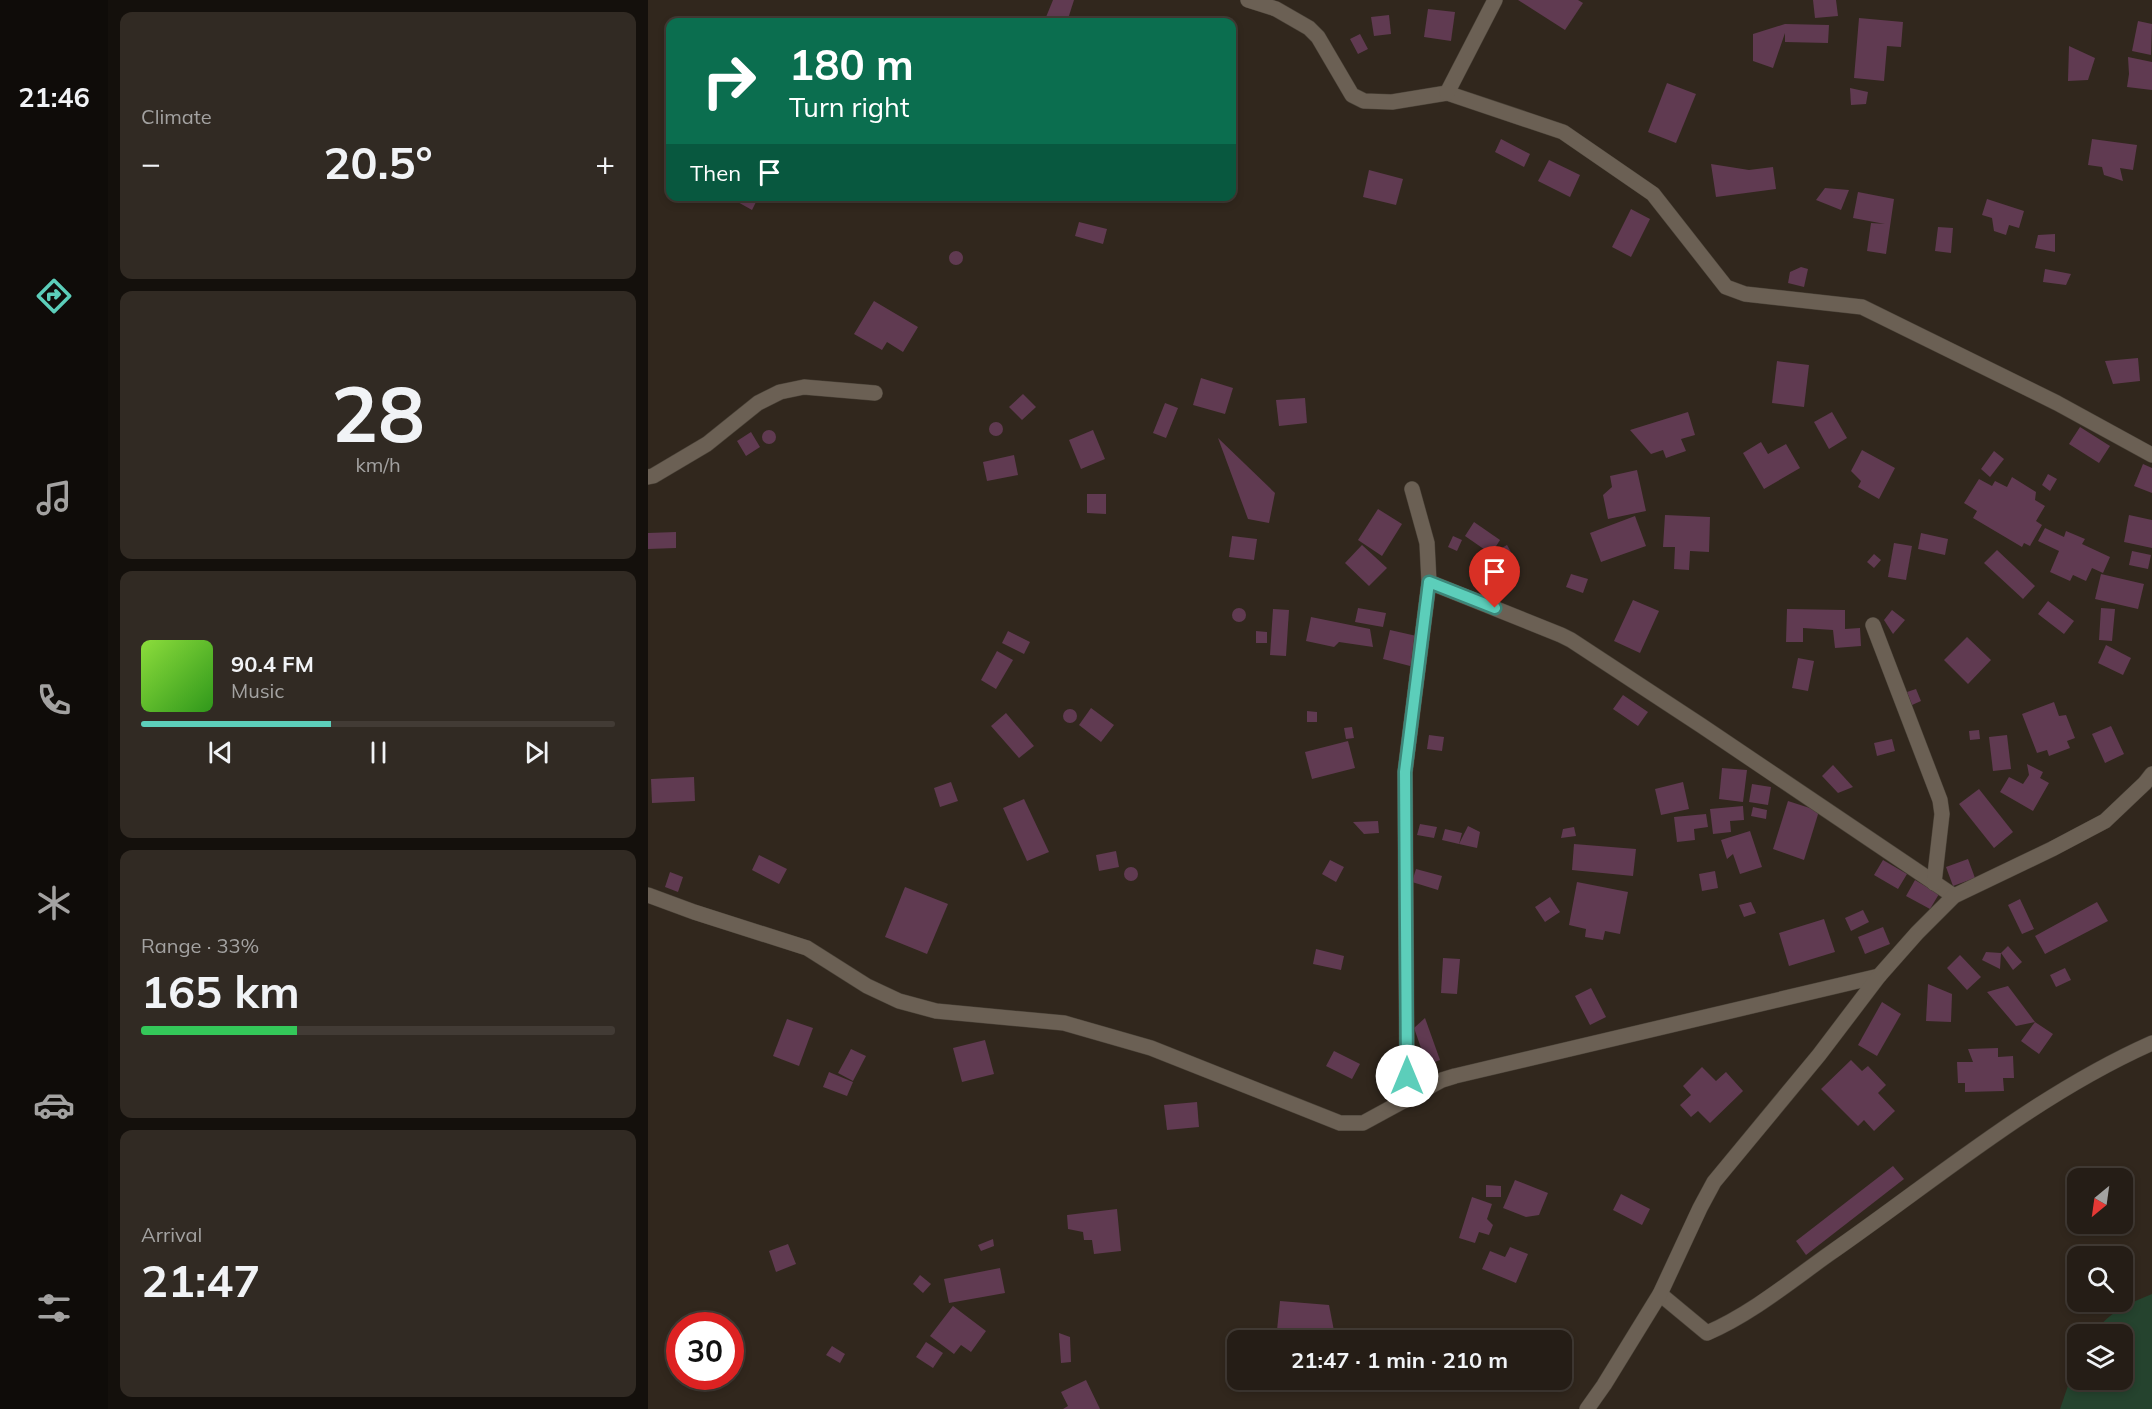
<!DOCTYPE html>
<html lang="en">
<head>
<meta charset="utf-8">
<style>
  :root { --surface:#251d16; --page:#312a23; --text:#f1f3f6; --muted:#a3a2a1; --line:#423b35; --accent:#5cceba }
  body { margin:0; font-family:Mulish,sans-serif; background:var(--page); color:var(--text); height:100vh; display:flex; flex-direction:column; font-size:22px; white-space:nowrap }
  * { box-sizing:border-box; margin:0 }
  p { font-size:20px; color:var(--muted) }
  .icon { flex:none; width:33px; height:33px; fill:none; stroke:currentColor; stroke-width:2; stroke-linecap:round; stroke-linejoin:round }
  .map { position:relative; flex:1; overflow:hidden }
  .side { display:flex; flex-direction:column; gap:12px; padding:12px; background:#14100c; width:540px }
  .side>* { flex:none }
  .hud { position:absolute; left:18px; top:18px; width:570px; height:183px; border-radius:12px; box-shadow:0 3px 9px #0003,0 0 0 2px var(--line); background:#0b6e4f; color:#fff; overflow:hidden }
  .needle { width:39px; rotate:209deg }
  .buttons { position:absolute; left:1419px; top:1168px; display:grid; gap:12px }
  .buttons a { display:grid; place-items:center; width:66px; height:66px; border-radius:12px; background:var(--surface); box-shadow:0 3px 9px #0003,0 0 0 2px var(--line); font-size:30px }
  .speed { position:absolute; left:18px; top:1312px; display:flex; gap:12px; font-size:30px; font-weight:700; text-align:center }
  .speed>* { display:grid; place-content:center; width:78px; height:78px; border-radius:50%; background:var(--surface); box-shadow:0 3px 9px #0003,0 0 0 2px var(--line); line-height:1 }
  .speed .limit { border:9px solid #d22; background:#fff; color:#111 }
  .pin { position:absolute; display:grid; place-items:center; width:51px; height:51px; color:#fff; margin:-62px -26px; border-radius:50% 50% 50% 0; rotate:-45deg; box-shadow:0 0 6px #0007 }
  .pin .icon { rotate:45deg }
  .me { position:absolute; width:66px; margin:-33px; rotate:0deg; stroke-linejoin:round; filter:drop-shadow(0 0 4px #0008) }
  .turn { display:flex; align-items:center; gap:21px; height:126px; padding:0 24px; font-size:27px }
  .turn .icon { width:78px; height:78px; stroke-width:2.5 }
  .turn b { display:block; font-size:42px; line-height:51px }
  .then { display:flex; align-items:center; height:57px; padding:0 24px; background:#0003; gap:12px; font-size:22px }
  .big { font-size:45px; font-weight:700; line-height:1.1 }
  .side .card { flex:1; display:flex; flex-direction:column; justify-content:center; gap:9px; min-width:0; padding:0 21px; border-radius:12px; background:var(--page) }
  .side .dial { align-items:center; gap:0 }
  .dial b { font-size:78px; line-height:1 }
  .song { display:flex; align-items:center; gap:18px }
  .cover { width:72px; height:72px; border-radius:9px; background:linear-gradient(135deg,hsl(90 70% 55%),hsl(110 70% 35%)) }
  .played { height:6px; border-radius:3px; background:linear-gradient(90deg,var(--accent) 40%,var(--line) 40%) }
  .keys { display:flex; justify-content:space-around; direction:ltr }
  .heat { display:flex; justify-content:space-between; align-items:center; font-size:33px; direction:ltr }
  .charge { height:9px; border-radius:4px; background:linear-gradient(90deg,#34c759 33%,var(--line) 0) }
  .trip { position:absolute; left:579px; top:1330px; width:345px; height:60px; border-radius:12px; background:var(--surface); box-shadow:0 3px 9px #0003,0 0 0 2px var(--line); font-weight:700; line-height:60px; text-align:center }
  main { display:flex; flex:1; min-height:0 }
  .tabs { display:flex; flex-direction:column; width:108px; justify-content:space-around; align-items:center; background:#0f0c09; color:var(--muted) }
  .tabs .icon { width:42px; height:42px }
  .tabs .active { color:var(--accent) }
  .tabs b { font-size:27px; color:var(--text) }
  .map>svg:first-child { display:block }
  .green { fill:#25432e }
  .building { fill:#603a51 }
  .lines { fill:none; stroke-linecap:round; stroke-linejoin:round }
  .minor-casing { stroke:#4a4238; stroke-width:16 }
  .minor { stroke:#6b6054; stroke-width:15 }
  .route-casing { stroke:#3c8679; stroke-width:15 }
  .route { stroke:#5cceba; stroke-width:10 }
</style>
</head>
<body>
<main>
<nav class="tabs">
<b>21:46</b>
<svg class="icon active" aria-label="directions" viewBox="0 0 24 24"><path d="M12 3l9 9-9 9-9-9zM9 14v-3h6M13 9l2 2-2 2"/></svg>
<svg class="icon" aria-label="music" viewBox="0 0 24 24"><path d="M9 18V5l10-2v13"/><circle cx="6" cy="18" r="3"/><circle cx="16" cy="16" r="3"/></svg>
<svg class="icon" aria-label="phone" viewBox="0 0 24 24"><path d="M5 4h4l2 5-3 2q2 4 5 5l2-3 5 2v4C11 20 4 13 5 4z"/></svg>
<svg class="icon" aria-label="climate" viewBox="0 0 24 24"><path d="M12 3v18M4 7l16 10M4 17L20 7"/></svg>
<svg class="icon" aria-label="car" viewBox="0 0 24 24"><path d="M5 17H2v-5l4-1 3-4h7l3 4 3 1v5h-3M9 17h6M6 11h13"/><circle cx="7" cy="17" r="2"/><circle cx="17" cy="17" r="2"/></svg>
<svg class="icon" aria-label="filters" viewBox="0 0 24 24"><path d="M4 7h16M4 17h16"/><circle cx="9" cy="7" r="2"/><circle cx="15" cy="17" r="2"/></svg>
</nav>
<section class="side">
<div class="card"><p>Climate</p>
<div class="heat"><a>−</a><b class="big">20.5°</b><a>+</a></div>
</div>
<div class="card dial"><b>28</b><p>km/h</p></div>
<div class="card">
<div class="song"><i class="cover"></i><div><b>90.4 FM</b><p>Music</p></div></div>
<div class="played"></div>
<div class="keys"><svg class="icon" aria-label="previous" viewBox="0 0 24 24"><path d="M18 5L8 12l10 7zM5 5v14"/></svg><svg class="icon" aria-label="pause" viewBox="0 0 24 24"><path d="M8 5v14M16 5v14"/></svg><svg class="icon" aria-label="next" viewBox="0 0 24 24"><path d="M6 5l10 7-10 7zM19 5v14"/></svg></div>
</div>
<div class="card"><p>Range · 33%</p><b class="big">165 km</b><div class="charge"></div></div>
<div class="card"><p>Arrival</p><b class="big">21:47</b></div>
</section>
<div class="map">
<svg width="1504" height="1409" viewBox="0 0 1504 1409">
  <rect width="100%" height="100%" fill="#31271d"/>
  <path class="green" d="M1504 1294V1409H1412L1423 1377 1429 1364 1430 1380H1474V1335H1446C1458 1313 1482 1303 1504 1294Z"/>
  <g class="building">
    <path d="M405 0H426L419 22H396Z"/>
    <path d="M870 0H930L935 3 917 30Z"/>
    <path d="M1165 0H1188L1190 16 1167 18Z"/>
    <path d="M780 9 807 12 803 41 776 37Z"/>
    <path d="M741 15 743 34 726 36 723 17Z"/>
    <path d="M1211 18 1255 22 1253 47 1239 46 1236 81 1206 78Z"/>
    <path d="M1490 21 1504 24 1503 55 1484 51Z"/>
    <path d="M1137 24 1181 25 1180 43 1137 42V33L1125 68 1105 61V34Z"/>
    <path d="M712 34 720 49 710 54 702 39Z"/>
    <path d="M1421 46 1447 58 1440 80 1420 81Z"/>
    <path d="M1480 57 1504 62V90L1479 87 1481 74Z"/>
    <path d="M1019 83 1048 94 1028 143 1000 132Z"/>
    <path d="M1202 88 1220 92 1218 104 1203 105Z"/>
    <path d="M853 139 882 154 876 167 847 152Z"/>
    <path d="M1444 139 1489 145 1485 170 1472 168 1475 181 1456 175 1454 167 1440 165Z"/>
    <path d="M901 160 932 175 922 197 890 181Z"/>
    <path d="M1063 164 1101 170 1125 167 1128 189 1068 197Z"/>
    <path d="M721 170 755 179 748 205 715 197Z"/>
    <path d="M1177 188 1201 190 1193 210 1168 200Z"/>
    <path d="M1210 192 1246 199 1238 254 1219 251 1223 223 1237 224 1205 218Z"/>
    <path d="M79 196H111L104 210Z"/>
    <path d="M1339 199 1376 211 1371 228 1361 225 1358 235 1346 231 1344 218 1334 215Z"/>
    <path d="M983 209 1002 219 983 257 964 247Z"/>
    <path d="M431 222 459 229 455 244 427 236Z"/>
    <path d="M1290 227 1305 228 1303 253 1287 251Z"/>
    <path d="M1407 234V252L1387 248 1390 235Z"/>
    <circle cx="308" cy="258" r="7"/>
    <path d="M1153 267 1160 269 1156 287 1140 283 1142 272Z"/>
    <path d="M1397 269 1423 274 1418 285 1395 282Z"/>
    <path d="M226 301 270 327 255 352 239 342 234 350 206 334Z"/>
    <path d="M1490 358 1492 381 1465 384 1457 361Z"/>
    <path d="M1129 361 1161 365 1156 407 1124 403Z"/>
    <path d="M553 378 585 388 577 414 545 405Z"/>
    <path d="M375 394 388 407 374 420 361 407Z"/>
    <path d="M657 398 659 423 631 426 628 400Z"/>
    <path d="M517 403 530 408 518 438 505 433Z"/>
    <path d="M1040 412 1047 435 1033 439 1038 451 1018 458 1015 450 1003 454 982 430Z"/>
    <path d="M1184 412 1199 438 1181 449 1166 422Z"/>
    <circle cx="348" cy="429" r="7"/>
    <path d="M1432 427 1462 446 1451 463 1421 444Z"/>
    <circle cx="121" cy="437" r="7"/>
    <path d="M445 430 457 459 433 469 421 440Z"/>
    <path d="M103 432 112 447 98 456 89 441Z"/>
    <path d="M570 438 627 493 621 523 600 519Z"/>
    <path d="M1113 442 1120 454 1138 444 1152 468 1116 489 1095 453Z"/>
    <path d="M1214 450 1247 468 1231 499 1210 487 1213 481 1203 471Z"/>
    <path d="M1346 451 1356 459 1342 477 1333 469Z"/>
    <path d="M366 455 370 475 339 481 335 462Z"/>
    <path d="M1495 464 1504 468V493L1486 486Z"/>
    <path d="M989 470 998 511 960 519 955 495 964 487 962 476Z"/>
    <path d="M1400 474 1409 479 1402 491 1394 485Z"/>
    <path d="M1364 477 1388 492 1387 500 1397 506 1388 521 1394 525 1382 546 1376 543 1374 547 1325 518 1329 511 1316 503 1331 479 1344 486 1347 481 1359 487Z"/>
    <path d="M439 494H458V514L439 513Z"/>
    <path d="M730 509 754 524 734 556 710 540Z"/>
    <path d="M1017 515 1062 517 1061 552 1042 551 1041 570 1026 569 1027 547H1015Z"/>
    <path d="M1481 515 1504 520V548L1476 542Z"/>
    <path d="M987 516 998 546 953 562 942 533Z"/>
    <path d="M826 522 852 540 843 554 817 536Z"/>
    <path d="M1397 528 1416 537 1418 531 1437 539 1434 544 1462 557 1455 573 1444 568 1438 581 1425 575 1422 581 1402 572 1411 551 1390 541Z"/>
    <path d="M28 532V548L0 549V533Z"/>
    <path d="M1273 533 1300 539 1297 555 1270 549Z"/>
    <path d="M584 536 609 539 606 560 581 557Z"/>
    <path d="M805 536 814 540 809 551 800 547Z"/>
    <path d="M1246 543 1264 546 1258 580 1240 577Z"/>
    <path d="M714 545 739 568 721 586 697 563Z"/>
    <path d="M859 545 872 568 856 577 843 554Z"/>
    <path d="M1349 550 1387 586 1375 599 1336 563Z"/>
    <path d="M1484 551 1503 555 1500 569 1481 565Z"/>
    <path d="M1226 554 1233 560 1226 568 1219 562Z"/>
    <path d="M923 574 940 579 935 593 918 587Z"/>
    <path d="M1453 574 1496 584 1490 609 1447 599Z"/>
    <path d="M985 600 1011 611 992 653 966 641Z"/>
    <path d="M1400 601 1426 621 1416 634 1390 614Z"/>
    <circle cx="591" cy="615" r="7"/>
    <path d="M710 608 738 613 735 627 707 622Z"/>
    <path d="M1453 608 1467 609 1464 641 1451 640Z"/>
    <path d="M625 609 641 610 638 656 622 655Z"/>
    <path d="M1139 609 1197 610V629L1212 628 1213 646 1187 648 1185 630 1155 628V642H1138Z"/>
    <path d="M1244 610 1257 620 1245 634 1236 620Z"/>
    <path d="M663 617 722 629 725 647 691 642 686 647 658 641Z"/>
    <path d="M742 630 773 637 766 667 735 659Z"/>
    <path d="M360 631 382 642 376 654 354 643Z"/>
    <path d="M608 631 619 632V643H608Z"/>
    <path d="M1319 637 1343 660 1320 684 1296 660Z"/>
    <path d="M1458 645 1483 658 1475 675 1450 663Z"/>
    <path d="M349 651 365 660 348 689 333 680Z"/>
    <path d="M1150 658 1166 661 1160 691 1144 688Z"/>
    <path d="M1268 689 1273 701 1264 705 1259 692Z"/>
    <path d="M975 695 1000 712 990 726 965 709Z"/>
    <path d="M1406 702 1411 716 1418 715 1427 738 1419 741 1422 748 1401 756 1399 750 1389 753 1374 714Z"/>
    <path d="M443 708 466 725 453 742 431 725Z"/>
    <circle cx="422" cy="716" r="7"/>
    <path d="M659 711 669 712V722H659Z"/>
    <path d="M358 713 386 746 371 758 343 726Z"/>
    <path d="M1463 726 1476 754 1457 763 1444 734Z"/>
    <path d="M704 727 706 738 698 739 696 728Z"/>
    <path d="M1331 730 1332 739 1322 740 1321 731Z"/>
    <path d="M781 735 796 737 794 751 779 749Z"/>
    <path d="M1359 735 1363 769 1345 771 1341 737Z"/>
    <path d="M1244 739 1247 751 1229 756 1226 743Z"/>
    <path d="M700 741 707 768 664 779 657 752Z"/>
    <path d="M1379 764 1395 772 1392 778 1401 783 1385 811 1352 792 1361 777 1375 784 1381 775Z"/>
    <path d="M1185 765 1205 787 1190 793 1174 776Z"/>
    <path d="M1074 768 1099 770 1095 802 1071 799Z"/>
    <path d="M46 777 47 801 4 803 3 779Z"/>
    <path d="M303 782 310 801 292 807 286 788Z"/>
    <path d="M1035 782 1041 809 1013 815 1007 789Z"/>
    <path d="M1104 784 1123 787 1120 805 1101 802Z"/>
    <path d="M1331 789 1365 832 1346 848 1311 804Z"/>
    <path d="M376 799 401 852 379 861 355 808Z"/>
    <path d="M1140 801 1171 811 1156 860 1125 849Z"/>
    <path d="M1095 806 1096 820 1082 821 1083 832 1065 834 1062 809Z"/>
    <path d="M1105 807 1119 810 1118 819 1103 816Z"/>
    <path d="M1058 814 1060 827 1046 829 1047 840 1029 842 1026 817Z"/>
    <path d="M730 821 731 833 716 834 705 822Z"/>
    <path d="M772 824 789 827 786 838 769 835Z"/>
    <path d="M820 826 832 832 829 848 811 844Z"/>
    <path d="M926 827 928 836 913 838 915 829Z"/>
    <path d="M797 829 814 833 811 844 794 840Z"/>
    <path d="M1102 831 1114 867 1092 874 1085 854 1079 859 1073 840Z"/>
    <path d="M926 844 988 849 985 876 924 870Z"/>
    <path d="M468 851 471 867 451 871 448 855Z"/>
    <path d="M111 855 139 869 131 884 104 870Z"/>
    <path d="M1320 859 1327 878 1305 886 1298 867Z"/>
    <path d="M682 860 696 867 688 882 674 874Z"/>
    <path d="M1235 860 1259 874 1250 889 1226 875Z"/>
    <circle cx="483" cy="874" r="7"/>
    <path d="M768 869 794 876 790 890 764 882Z"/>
    <path d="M1067 871 1070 888 1054 891 1051 874Z"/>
    <path d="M22 872 35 877 30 892 17 887Z"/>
    <path d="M1267 880 1291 894 1282 909 1258 896Z"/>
    <path d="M929 882 980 892 972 934 957 931 955 940 937 937 938 929 921 925Z"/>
    <path d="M257 887 300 904 279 954 237 937Z"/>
    <path d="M902 897 912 912 897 922 887 907Z"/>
    <path d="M1372 899 1386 929 1374 934 1360 905Z"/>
    <path d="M1103 902 1108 913 1096 917 1091 905Z"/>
    <path d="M1449 902 1460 921 1397 954 1387 936Z"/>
    <path d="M1215 910 1221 922 1203 931 1197 918Z"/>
    <path d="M1176 919 1187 952 1141 966 1131 933Z"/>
    <path d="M1235 927 1242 944 1217 954 1210 937Z"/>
    <path d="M1360 946 1374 962 1365 970 1353 953Z"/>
    <path d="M668 949 696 956 693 970 665 964Z"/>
    <path d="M1338 952 1353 953 1352 969 1334 960Z"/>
    <path d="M1312 955 1333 977 1319 990 1299 968Z"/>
    <path d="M795 958 812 959 809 994 793 993Z"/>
    <path d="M1417 968 1423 980 1408 987 1402 975Z"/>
    <path d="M1280 984 1304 994 1303 1022 1278 1021Z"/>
    <path d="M1360 986 1387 1022 1405 1034 1391 1054 1373 1041 1387 1022 1368 1026 1339 992Z"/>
    <path d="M943 988 958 1017 942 1025 927 996Z"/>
    <path d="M1234 1002 1253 1014 1229 1056 1210 1045Z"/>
    <path d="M777 1018 792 1060 779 1065 766 1028Z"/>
    <path d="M139 1019 165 1028 151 1066 125 1056Z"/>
    <path d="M337 1040 346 1074 314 1082 305 1048Z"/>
    <path d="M1350 1048V1057L1365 1056 1366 1078H1355L1356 1091 1317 1092V1083H1310L1309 1062H1325L1320 1049Z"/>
    <path d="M203 1049 218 1056 205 1081 190 1073Z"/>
    <path d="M686 1051 712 1064 704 1079 678 1066Z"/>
    <path d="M1203 1060 1214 1071 1220 1066 1238 1085 1230 1093 1247 1111 1226 1131 1216 1120 1210 1126 1173 1089Z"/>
    <path d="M1054 1067 1068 1081 1078 1072 1095 1091 1062 1123 1050 1111 1043 1117 1032 1105 1043 1095 1035 1086Z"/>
    <path d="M181 1072 205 1082 199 1096 175 1087Z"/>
    <path d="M549 1102 551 1127 519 1130 516 1105Z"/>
    <path d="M1245 1166 1256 1179 1158 1255 1148 1241Z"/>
    <path d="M867 1180 900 1193 891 1215 878 1217 855 1208Z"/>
    <path d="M838 1185 853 1186V1197H838Z"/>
    <path d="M973 1194 1002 1209 994 1225 965 1210Z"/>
    <path d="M824 1197 844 1204 839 1219 845 1225 841 1235 831 1232 827 1243 811 1238Z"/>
    <path d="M469 1209 473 1251 446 1254 444 1240H436L435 1232 420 1229 419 1215Z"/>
    <path d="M345 1239 346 1246 333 1251 330 1245Z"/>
    <path d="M140 1244 148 1264 128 1272 121 1251Z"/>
    <path d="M862 1247 880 1254 868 1283 834 1269 842 1251 857 1257Z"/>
    <path d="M352 1268 357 1293 301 1303 296 1279Z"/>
    <path d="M272 1275 283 1284 275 1293 265 1284Z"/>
    <path d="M632 1301 681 1305 687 1336 628 1340Z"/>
    <path d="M305 1306 338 1331 323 1352 313 1345 306 1354 282 1336Z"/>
    <path d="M411 1333 422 1337 423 1362 413 1363Z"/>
    <path d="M278 1342 295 1353 285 1368 268 1357Z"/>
    <path d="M184 1346 197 1354 192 1363 178 1355Z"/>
    <path d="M438 1380 452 1409H415L420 1406 413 1392Z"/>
  </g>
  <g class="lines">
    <g class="minor-casing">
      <g id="minor">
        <path d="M600 0 628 9 661 28 670 37 704 95 716 101 744 102 799 93 915 132 1005 194 1078 287 1097 294 1214 307 1409 403 1504 455"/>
        <path d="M799 93 847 0"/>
        <path d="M0 477 5 476 59 444 110 403 132 392 156 387 227 393"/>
        <path d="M781 582 913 635 923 640 1054 726 1306 896"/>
        <path d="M1225 625 1292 800 1294 814 1286 883"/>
        <path d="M0 895 46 912 159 948 219 986 251 1001 288 1011 416 1023 503 1048 692 1123H715L794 1080 807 1076 1231 976"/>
        <path d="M759 1100 757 772 781 582 779 543 764 489"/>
        <path d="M1012 1294 1059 1333C1103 1314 1143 1281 1181 1254 1286 1181 1387 1095 1504 1043"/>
        <path d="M939 1409 956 1385 1012 1294 1052 1208 1066 1182 1171 1055 1231 976 1269 933 1306 896 1404 849 1457 821 1497 783 1504 774"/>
      </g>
    </g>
    <use href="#minor" class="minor"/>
  </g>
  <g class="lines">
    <g class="route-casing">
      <path id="route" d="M759 1076 757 772 781 582 847 608"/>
    </g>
    <use href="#route" class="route"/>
  </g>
</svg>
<div class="buttons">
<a><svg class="needle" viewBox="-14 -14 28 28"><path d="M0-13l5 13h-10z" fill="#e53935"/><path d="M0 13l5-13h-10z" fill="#a3a2a1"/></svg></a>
<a><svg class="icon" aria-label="search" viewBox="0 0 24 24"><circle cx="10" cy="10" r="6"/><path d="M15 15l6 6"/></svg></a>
<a><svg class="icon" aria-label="layers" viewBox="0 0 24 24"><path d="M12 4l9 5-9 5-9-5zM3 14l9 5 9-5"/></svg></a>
</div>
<div class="speed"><div class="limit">30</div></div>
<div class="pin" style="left:847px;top:608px;background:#d93025"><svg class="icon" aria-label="arrive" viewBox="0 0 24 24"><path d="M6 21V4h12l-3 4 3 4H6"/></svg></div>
<svg class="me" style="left:759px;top:1076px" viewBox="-20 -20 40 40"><circle r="19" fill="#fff"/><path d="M0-13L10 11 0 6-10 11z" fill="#5cceba"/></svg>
<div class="trip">21:47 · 1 min · 210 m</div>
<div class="hud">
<div class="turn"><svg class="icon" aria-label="right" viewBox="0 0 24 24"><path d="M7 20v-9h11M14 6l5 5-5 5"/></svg><div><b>180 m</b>Turn right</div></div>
<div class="then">Then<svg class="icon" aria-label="arrive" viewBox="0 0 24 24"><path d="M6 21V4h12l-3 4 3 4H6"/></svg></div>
</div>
</div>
</main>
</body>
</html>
